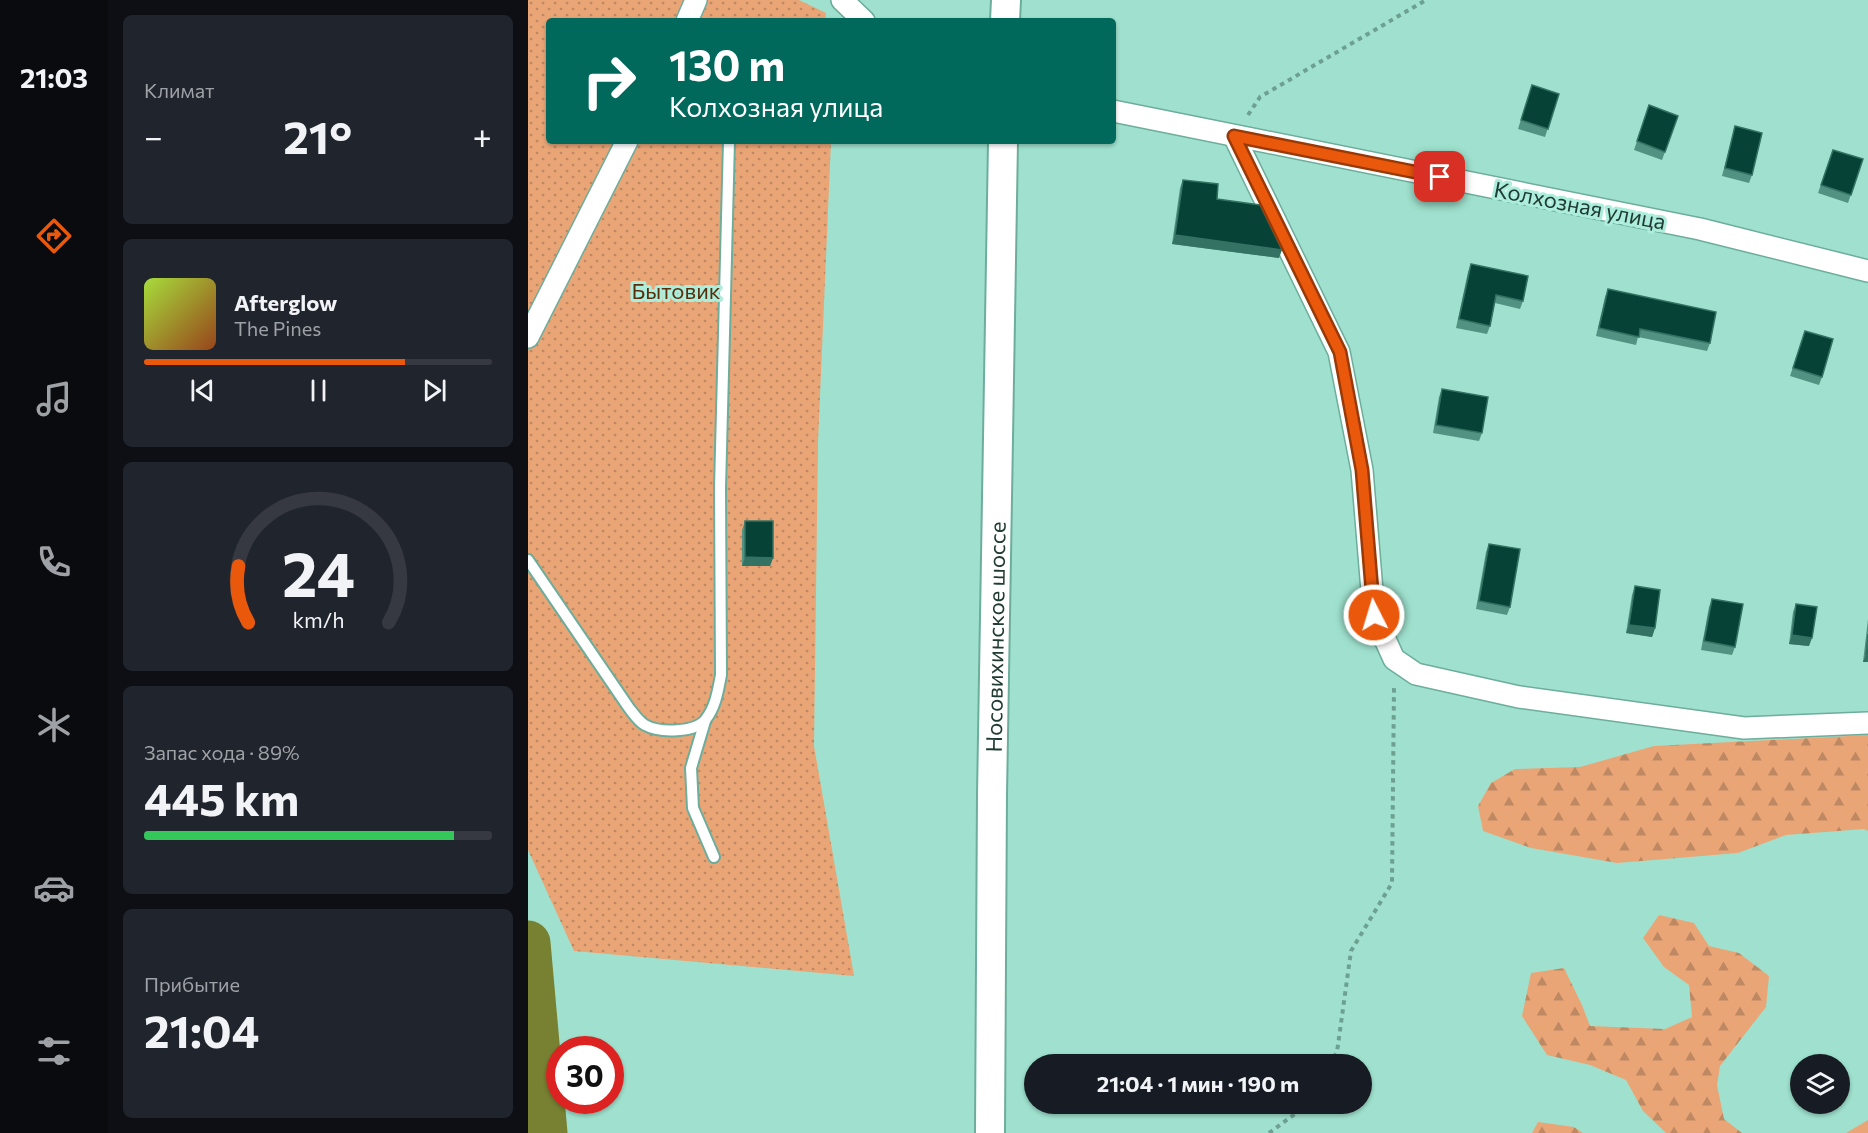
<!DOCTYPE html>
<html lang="ru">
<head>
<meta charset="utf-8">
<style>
  :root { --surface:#171b24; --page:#20242c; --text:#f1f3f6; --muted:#9ea1a6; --line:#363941; --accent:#ea580c }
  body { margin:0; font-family:Commissioner,sans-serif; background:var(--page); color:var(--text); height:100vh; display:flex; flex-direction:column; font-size:22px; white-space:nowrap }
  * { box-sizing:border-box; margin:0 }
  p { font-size:20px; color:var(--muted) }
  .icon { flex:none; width:33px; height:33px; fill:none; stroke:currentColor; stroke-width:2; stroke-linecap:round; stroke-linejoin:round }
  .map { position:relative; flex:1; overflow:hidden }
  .side { display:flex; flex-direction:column; gap:15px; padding:15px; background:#0d0f14; width:420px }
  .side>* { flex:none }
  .banner { position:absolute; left:18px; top:18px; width:570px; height:126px; border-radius:6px; box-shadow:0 2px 4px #0004; background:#00695c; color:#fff; overflow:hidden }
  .controls { position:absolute; left:1262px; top:1054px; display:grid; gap:12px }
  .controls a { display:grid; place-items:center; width:60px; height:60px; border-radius:50%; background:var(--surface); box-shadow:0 2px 4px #0004; font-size:30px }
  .speed { position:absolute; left:18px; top:1036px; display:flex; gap:12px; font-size:30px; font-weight:700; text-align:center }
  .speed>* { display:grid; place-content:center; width:78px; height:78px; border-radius:50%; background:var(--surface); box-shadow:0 2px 4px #0004; line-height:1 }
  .speed .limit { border:9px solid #d22; background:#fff; color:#111 }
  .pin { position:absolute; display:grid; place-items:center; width:51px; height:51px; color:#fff; margin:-26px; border-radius:12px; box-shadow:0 3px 9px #0006 }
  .me { position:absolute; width:66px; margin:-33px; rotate:355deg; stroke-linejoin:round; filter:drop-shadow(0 0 4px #0008) }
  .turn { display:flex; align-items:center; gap:21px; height:126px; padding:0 24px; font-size:27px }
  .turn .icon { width:78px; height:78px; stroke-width:2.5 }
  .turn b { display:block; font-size:42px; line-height:51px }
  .big { font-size:45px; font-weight:700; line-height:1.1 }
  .side .widget { flex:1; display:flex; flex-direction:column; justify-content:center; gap:9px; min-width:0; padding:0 21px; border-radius:9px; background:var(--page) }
  .side .dial { align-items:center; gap:0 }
  .dial svg { height:156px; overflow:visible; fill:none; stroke:var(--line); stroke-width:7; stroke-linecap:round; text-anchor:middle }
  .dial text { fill:var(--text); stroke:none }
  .song { display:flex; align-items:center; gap:18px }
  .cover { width:72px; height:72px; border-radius:9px; background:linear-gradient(135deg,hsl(80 70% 55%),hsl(20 70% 35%)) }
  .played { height:6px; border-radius:3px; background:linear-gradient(90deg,var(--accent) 75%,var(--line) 75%) }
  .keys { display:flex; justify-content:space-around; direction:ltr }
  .heat { display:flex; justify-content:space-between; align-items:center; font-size:33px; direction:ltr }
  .charge { height:9px; border-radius:4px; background:linear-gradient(90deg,#34c759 89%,var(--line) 0) }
  .trip { position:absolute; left:496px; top:1054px; width:348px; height:60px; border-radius:30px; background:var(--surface); box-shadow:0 2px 4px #0004; font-weight:700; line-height:60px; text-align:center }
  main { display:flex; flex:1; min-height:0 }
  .menu { display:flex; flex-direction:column; width:108px; justify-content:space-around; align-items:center; background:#090b0e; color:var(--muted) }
  .menu .icon { width:42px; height:42px }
  .menu .selected { color:var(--accent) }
  .menu b { font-size:27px; color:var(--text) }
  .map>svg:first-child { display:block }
  .green { fill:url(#green-dots) }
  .forest { fill:url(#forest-firs) }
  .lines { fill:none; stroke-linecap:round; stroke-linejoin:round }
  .river { stroke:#788032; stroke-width:45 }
  .lane-casing { stroke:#6dad9b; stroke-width:14 }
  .street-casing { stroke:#6dad9b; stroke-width:24 }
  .secondary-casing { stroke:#6dad9b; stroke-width:32 }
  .path { stroke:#6ea092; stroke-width:4; stroke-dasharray:4.5 4.5; stroke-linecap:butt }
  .lane { stroke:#fff; stroke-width:10 }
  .street { stroke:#fff; stroke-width:21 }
  .secondary { stroke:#fff; stroke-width:28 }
  .wall { fill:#529282 }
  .shaded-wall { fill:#347264 }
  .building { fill:#064236; stroke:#347264; stroke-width:1.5 }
  .route-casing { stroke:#983908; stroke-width:15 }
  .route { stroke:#ea580c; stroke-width:10 }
  .labels { text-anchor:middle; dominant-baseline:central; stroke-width:6; stroke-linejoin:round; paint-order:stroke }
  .street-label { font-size:22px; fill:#213c34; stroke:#aceedb }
  .park-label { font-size:22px; fill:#5a2e0a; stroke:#aceedb }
</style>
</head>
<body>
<main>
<nav class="menu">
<b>21:03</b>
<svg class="icon selected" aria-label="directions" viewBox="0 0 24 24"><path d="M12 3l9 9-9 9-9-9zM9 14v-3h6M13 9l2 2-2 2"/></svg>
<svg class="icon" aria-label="music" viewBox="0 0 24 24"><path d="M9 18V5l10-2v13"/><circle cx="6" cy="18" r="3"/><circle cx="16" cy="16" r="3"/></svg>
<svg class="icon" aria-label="phone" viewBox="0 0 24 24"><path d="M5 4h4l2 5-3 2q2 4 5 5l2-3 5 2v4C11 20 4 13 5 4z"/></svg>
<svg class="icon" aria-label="climate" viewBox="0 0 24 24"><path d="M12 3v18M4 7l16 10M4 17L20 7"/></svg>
<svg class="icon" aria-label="car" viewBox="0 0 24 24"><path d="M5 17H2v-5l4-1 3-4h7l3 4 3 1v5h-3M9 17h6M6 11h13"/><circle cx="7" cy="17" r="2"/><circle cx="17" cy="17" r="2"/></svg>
<svg class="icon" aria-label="filters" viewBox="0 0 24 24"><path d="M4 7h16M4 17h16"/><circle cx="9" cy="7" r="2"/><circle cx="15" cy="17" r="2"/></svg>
</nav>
<section class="side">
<div class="widget"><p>Климат</p>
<div class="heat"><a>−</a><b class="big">21°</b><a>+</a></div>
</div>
<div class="widget">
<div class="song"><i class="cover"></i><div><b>Afterglow</b><p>The Pines</p></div></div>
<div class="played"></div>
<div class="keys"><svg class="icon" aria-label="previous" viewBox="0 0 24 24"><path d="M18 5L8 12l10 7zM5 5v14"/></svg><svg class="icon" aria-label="pause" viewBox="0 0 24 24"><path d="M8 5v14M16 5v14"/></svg><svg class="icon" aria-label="next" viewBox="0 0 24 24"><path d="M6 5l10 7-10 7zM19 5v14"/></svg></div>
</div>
<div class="widget dial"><svg viewBox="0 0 100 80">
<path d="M14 69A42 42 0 1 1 86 69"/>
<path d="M14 69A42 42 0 0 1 9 40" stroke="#ea580c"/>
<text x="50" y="56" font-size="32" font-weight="700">24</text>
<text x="50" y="72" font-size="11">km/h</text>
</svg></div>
<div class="widget"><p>Запас хода · 89%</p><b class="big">445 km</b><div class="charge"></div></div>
<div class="widget"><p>Прибытие</p><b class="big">21:04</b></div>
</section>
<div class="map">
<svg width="1340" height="1133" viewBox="0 0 1340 1133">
  <defs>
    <pattern id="green-dots" width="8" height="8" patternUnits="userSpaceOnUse" patternTransform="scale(1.5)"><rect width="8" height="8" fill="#eaa577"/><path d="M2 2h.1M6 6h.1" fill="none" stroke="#bd8862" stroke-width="1.8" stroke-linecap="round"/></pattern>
    <pattern id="forest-firs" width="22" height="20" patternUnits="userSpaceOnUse" patternTransform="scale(1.5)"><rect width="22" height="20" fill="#eaa577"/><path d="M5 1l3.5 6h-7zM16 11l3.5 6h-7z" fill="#bd8862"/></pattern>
  </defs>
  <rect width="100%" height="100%" fill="#9fe1ce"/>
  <path class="green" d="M0 0H271L298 13 297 21H21V141H303L290 442 286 746 326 976 46 951 0 850Z"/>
  <g class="forest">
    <path d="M1340 735V831L1336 829 1258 835 1210 853 1089 863 1003 848 955 831 950 806 963 783 987 769 1052 767 1126 746Z"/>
    <path d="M1131 915 1166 923 1181 946 1211 953 1241 976 1238 1007 1192 1066 1189 1085 1196 1119 1214 1133H1138L1115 1111 1098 1080 1062 1065 1019 1055 994 1016 1003 973 1036 968 1054 1005 1062 1026 1137 1029 1164 1017 1161 985 1136 967 1115 938Z"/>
    <path d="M1340 1120V1133H1318Z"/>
    <path d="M1010 1122 1046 1127 1055 1133H1004Z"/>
  </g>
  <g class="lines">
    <path class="river" d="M0 943 17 1133"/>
    <g class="lane-casing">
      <g id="lane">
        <path d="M0 560 101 708C105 713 111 722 117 725 131 733 168 733 178 719 188 706 190 690 193 675L192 488 201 141"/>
        <path d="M177 721 163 768 165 808 186 857"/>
      </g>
    </g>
    <g class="street-casing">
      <g id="street">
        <path d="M314 0 336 21"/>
        <path d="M159 21 168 0"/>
        <path d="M585 111 1172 229 1340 271"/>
        <path d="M706 136 811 352 834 470 846 615 866 659 888 674 991 697 1216 728 1340 723"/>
        <path d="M0 337 99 141"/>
      </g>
    </g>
    <g class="secondary-casing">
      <g id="secondary">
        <path d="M477 21 478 0"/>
        <path id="s1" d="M462 1133 464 795 475 141"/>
      </g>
    </g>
    <g class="path">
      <path d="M720 115 732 97 898 0"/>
      <path d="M801 1065 809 1052 823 951 864 883 866 687"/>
      <path d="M741 1133 771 1111 776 1104"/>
    </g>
    <use href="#lane" class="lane"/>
    <use href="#street" class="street"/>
    <use href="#secondary" class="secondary"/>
  </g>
  <g class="wall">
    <path d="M1004 85 1031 94 1017 137 990 129Z"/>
    <path d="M1121 105 1150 116 1134 160 1106 150Z"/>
    <path d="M1207 126 1224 175 1221 183 1194 176Z"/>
    <path d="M1305 150 1335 159 1320 203 1290 193Z"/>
    <path d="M655 180 689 199 751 258 644 244 652 188Z"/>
    <path d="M943 264 995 301 992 309 967 303 962 326 959 334 928 328 940 272Z"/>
    <path d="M1080 289 1182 343 1179 351 1110 337 1108 345 1068 336 1077 297Z"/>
    <path d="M1277 331 1294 377 1291 385 1262 376Z"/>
    <path d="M914 389 954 433 951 441 905 433 911 397Z"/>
    <path d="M217 521 245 558 242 566H214V530Z"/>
    <path d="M961 544 982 607 979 615 948 609 958 552Z"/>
    <path d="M1107 586 1127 628 1124 637 1098 633 1104 595Z"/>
    <path d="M1184 599 1207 647 1204 655 1173 650 1181 607Z"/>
    <path d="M1268 604 1281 646 1261 644 1265 612Z"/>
    <path d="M1340 619V662H1335Z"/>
  </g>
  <g class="shaded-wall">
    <path d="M647 235 754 250 751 258 644 244Z"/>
    <path d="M217 557 245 558 242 566H214Z"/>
    <path d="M1101 625 1127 628 1124 637 1098 633Z"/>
    <path d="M1264 635 1284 638 1281 646 1261 644Z"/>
    <path d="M1338 654H1340V662H1335Z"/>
  </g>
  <g class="building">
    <path d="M1004 85 1031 94 1020 129 993 120Z"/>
    <path d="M1121 105 1150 116 1137 152 1109 141Z"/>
    <path d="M1207 126 1234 133 1224 175 1197 168Z"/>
    <path d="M1305 150 1335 159 1323 195 1293 185Z"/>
    <path d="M655 180 690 184 689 199 732 205 754 250 647 235Z"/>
    <path d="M943 264 1000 276 995 301 968 295 962 326 931 319Z"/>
    <path d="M1080 289 1188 312 1182 343 1112 329 1111 337 1071 328Z"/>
    <path d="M1277 331 1305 339 1294 377 1265 368Z"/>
    <path d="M914 389 960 397 954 433 908 425Z"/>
    <path d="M217 521H245V558L217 557Z"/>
    <path d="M961 544 992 549 982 607 951 601Z"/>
    <path d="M1107 586 1132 590 1127 628 1101 625Z"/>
    <path d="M1184 599 1215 604 1207 647 1176 641Z"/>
    <path d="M1268 604 1289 607 1284 638 1264 635Z"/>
    <path d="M1340 634V654H1338Z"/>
  </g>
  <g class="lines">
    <g class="route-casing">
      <path id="route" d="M846 615 834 470 812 352 706 136 912 177"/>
    </g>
    <use href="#route" class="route"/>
  </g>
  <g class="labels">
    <g class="street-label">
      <text transform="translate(1052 205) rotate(11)">Колхозная улица</text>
      <text stroke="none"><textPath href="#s1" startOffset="496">Носовихинское шоссе</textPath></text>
    </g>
    <g class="park-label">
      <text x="148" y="290">Бытовик</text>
    </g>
  </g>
</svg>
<div class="controls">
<a><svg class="icon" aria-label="layers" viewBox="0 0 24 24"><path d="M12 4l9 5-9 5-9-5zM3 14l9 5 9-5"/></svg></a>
</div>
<div class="speed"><div class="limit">30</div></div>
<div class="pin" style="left:912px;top:177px;background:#d93025"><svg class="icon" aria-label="arrive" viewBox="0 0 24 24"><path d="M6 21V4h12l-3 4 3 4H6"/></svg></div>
<svg class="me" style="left:846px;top:615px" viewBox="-20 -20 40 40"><circle r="17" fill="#ea580c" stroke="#fff" stroke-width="3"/><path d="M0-11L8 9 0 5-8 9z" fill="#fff"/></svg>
<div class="trip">21:04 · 1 мин · 190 m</div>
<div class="banner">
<div class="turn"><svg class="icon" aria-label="right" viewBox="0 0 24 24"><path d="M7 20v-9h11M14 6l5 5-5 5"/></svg><div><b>130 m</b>Колхозная улица</div></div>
</div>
</div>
</main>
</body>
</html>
